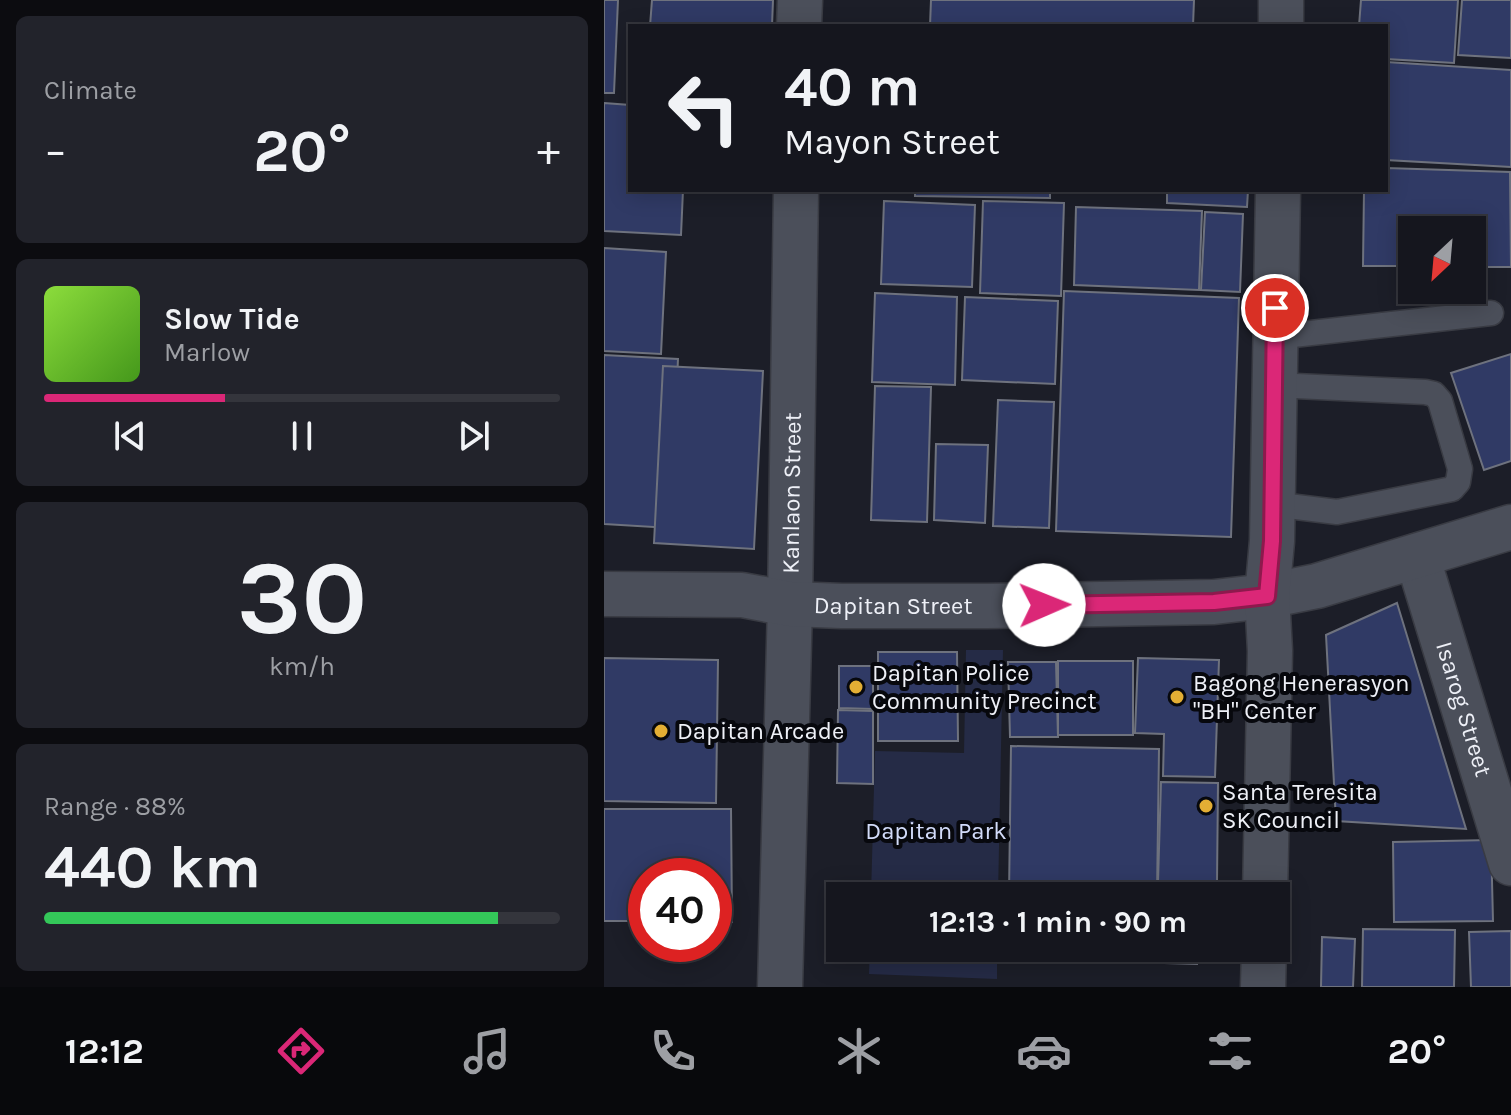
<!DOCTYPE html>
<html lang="en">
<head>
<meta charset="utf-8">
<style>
  :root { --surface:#15161e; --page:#22232b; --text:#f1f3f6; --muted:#9d9fa4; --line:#34353c; --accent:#db2777 }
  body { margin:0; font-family:Karla,sans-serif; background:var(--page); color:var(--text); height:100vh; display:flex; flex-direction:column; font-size:30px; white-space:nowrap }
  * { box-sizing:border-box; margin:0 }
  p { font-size:26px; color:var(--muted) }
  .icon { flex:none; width:44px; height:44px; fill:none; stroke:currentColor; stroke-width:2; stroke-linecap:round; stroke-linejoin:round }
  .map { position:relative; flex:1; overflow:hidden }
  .details { display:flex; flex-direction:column; gap:16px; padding:16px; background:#0c0c10; width:604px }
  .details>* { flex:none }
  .hud { position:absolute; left:24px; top:24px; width:760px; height:168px; border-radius:0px; box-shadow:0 4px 20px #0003,0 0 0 2px var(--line); background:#15161e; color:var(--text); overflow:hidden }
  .needle { width:52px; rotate:206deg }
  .buttons { position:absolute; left:794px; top:216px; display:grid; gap:16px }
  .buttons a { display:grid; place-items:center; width:88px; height:88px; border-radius:0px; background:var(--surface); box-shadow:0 4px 20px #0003,0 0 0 2px var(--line); font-size:40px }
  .speed { position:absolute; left:24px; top:858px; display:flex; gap:16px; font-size:40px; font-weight:700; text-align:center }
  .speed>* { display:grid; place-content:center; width:104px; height:104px; border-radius:50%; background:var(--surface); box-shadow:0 4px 20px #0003,0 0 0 2px var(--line); line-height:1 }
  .speed .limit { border:12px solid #d22; background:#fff; color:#111 }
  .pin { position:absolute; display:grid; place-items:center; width:68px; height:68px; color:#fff; margin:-34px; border:4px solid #fff; border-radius:50%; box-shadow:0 2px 8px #0007 }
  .me { position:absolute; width:88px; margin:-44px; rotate:89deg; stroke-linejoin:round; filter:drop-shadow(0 0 6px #0008) }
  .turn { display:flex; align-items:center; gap:28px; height:168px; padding:0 24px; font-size:36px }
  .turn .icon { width:104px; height:104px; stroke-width:2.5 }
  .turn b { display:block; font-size:56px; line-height:68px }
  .big { font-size:60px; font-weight:700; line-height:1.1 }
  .details .tile { flex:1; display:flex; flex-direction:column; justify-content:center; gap:12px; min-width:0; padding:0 28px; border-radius:12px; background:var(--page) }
  .details .dial { align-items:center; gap:0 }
  .dial b { font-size:104px; line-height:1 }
  .song { display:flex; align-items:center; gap:24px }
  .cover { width:96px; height:96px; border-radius:12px; background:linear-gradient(135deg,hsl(90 70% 55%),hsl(100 70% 35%)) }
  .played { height:8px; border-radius:4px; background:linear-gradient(90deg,var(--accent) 35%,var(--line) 35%) }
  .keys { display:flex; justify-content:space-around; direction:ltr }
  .heat { display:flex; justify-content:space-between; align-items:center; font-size:44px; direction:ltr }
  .charge { height:12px; border-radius:6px; background:linear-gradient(90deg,#34c759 88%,var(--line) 0) }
  .trip { position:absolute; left:222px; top:882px; width:464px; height:80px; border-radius:0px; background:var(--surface); box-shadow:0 4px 20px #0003,0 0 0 2px var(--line); font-weight:700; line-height:80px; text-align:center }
  .tab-bar { display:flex; height:128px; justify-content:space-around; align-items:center; background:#08090c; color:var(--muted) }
  .tab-bar .icon { width:56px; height:56px }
  .tab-bar .active { color:var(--accent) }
  .tab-bar b { font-size:36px; color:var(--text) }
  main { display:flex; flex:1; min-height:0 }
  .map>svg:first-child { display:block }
  .green { fill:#252b46 }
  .building { fill:#303a65; stroke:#6e727e; stroke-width:2 }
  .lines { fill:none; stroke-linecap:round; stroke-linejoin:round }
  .service-casing { stroke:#393b43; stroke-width:27 }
  .minor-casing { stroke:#393b43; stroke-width:47 }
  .tertiary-casing { stroke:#393b43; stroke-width:47 }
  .secondary-casing { stroke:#393b43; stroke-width:47 }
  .service { stroke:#4b4f5a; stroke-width:24 }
  .minor { stroke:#4b4f5a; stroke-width:44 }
  .tertiary { stroke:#4b4f5a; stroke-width:44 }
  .secondary { stroke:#4b4f5a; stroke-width:44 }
  .route-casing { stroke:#8e194d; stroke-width:20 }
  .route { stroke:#db2777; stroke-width:14 }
  .poi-dot { fill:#e3ae34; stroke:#07080d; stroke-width:3 }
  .labels { text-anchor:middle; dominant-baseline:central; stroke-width:8; stroke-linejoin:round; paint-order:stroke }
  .street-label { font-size:24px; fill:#eef0f7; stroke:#07080d }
  .poi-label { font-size:24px; fill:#eef0f7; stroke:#07080d; text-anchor:start }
  .park-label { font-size:24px; fill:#d2dbf9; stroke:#07080d }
</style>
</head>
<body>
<main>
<section class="details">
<div class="tile"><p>Climate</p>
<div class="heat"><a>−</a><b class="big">20°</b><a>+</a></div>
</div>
<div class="tile">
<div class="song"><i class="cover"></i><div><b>Slow Tide</b><p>Marlow</p></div></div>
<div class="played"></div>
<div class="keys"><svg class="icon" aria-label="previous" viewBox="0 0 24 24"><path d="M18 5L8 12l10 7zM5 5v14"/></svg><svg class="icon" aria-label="pause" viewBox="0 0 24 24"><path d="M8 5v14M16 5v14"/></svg><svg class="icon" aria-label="next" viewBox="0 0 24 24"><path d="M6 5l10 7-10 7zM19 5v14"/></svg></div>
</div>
<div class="tile dial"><b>30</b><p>km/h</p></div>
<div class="tile"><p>Range · 88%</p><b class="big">440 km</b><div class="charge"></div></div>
</section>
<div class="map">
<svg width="907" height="987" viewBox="0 0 907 987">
  <rect width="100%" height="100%" fill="#1c1e28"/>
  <g class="green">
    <path d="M362 650H399L394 896H267L271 751 360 753Z"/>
    <path d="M266 948H393V979L265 974Z"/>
  </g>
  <g class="building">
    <path d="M0 0H14L10 93H0Z"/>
    <path d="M48 0H169L168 26H46Z"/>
    <path d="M327 0H590L589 26H326Z"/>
    <path d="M757 0H854L850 63 782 59V26H755Z"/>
    <path d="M858 0H907V58L854 55Z"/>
    <path d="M782 62 907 70V167L782 160Z"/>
    <path d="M0 103 26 105V190H79L77 235 0 231Z"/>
    <path d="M782 168 906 172 907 267H868V230H808V266H759L760 190H782Z"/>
    <path d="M311 190H446V198L311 196Z"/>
    <path d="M563 190H644L643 207 563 203Z"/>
    <path d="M280 201 371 205 368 287 277 284Z"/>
    <path d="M379 201 460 203 457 296 376 293Z"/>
    <path d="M472 207 598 211 595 290 470 285Z"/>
    <path d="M601 212 639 214 636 292 597 290Z"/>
    <path d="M0 248 62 252 57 354 0 351Z"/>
    <path d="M460 291 635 298 627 537 452 531Z"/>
    <path d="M271 293 353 297 351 385 268 382Z"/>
    <path d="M361 297 454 301 451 384 358 380Z"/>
    <path d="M907 354V461L880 470 847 373Z"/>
    <path d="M0 355 74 359 66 528 0 524Z"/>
    <path d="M59 366 159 371 150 549 50 543Z"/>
    <path d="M271 386 327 387 323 522 267 520Z"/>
    <path d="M394 400 450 402 445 528 389 526Z"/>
    <path d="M332 444 384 445 381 523 330 520Z"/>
    <path d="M793 603 862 829 732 821 722 635Z"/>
    <path d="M274 652H353L354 741H274Z"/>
    <path d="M0 658 114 660 112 803 0 801Z"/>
    <path d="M534 658 615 660 611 777 559 776 560 734 531 733Z"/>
    <rect x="454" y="661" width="75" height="74"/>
    <path d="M404 662H452L454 737H406Z"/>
    <path d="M235 666H269V709L235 708Z"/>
    <path d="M234 710 269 711V784L233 783Z"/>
    <path d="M407 746 555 749 553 896H405Z"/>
    <path d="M557 782 614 783 613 883 554 882Z"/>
    <path d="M0 809H127L128 922H110V876H42V921H0Z"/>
    <path d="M887 840 889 921 790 922 789 842Z"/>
    <rect x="562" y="883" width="32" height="13"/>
    <path d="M759 929 851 930 850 987H758Z"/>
    <path d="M907 931V987H867L865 932Z"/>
    <path d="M718 937 751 939 749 987H717Z"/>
    <path d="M404 948H552V952Z"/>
    <path d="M561 948H593V964L561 963Z"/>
  </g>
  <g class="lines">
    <g class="service-casing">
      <g id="service">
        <path d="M671 337 887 313"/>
        <path d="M668 504 733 512 848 489 854 482 856 469 836 401 830 394 821 392 670 385"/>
      </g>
    </g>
    <g class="minor-casing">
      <g id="minor">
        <path d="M195 26 196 0"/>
        <path id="s1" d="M813 556 907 863"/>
        <path id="s2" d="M176 987 186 604 192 190"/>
      </g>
    </g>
    <g class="tertiary-casing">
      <g id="tertiary">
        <path id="s3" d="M0 594 138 595 186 604 238 606H383L610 602 663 596 713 586 907 527"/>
      </g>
    </g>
    <g class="secondary-casing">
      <g id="secondary">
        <path d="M677 26V0"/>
        <path d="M661 896 666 651 663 596 668 541 674 190"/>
        <path d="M659 987 660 948"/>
      </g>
    </g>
    <use href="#service" class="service"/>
    <use href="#minor" class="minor"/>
    <use href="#tertiary" class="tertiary"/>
    <use href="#secondary" class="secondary"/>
  </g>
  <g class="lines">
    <g class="route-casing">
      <path id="route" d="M440 605 610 602 663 596 668 541 671 308"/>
    </g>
    <use href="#route" class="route"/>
  </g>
  <g class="poi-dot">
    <circle cx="252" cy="687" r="8"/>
    <circle cx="573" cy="697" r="8"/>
    <circle cx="57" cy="731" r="8"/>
    <circle cx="602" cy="806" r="8"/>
  </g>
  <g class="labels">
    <g class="street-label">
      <text stroke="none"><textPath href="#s2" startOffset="494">Kanlaon Street</textPath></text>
      <text stroke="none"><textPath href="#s3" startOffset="290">Dapitan Street</textPath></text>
      <text stroke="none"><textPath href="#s1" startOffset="160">Isarog Street</textPath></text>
    </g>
    <g class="poi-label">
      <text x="268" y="673">Dapitan Police<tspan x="268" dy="28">Community Precinct</tspan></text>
      <text x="589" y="683">Bagong Henerasyon<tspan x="589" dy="28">"BH" Center</tspan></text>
      <text x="73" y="731">Dapitan Arcade</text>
      <text x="618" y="792">Santa Teresita<tspan x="618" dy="28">SK Council</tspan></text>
    </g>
    <g class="park-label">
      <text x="332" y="831">Dapitan Park</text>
    </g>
  </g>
</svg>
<div class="buttons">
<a><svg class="needle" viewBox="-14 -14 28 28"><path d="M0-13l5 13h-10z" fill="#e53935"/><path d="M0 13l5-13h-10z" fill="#9d9fa4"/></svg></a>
</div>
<div class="speed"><div class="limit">40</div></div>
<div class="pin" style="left:671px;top:308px;background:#d93025"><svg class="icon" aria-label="arrive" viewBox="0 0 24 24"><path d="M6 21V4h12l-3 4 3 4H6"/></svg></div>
<svg class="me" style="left:440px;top:605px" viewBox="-20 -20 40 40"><circle r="19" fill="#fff"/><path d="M0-13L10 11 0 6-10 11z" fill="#db2777"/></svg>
<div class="trip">12:13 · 1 min · 90 m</div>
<div class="hud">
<div class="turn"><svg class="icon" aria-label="left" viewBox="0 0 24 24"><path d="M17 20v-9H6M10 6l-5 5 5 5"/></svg><div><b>40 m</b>Mayon Street</div></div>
</div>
</div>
</main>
<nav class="tab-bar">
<b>12:12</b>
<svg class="icon active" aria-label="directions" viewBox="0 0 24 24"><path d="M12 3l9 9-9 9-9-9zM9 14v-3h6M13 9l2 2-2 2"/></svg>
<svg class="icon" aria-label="music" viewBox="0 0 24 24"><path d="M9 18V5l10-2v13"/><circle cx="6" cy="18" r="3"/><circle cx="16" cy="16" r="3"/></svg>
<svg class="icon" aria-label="phone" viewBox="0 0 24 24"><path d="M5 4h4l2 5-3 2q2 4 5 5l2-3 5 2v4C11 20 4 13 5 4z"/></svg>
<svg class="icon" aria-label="climate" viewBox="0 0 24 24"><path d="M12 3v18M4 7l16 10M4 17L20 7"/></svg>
<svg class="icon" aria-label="car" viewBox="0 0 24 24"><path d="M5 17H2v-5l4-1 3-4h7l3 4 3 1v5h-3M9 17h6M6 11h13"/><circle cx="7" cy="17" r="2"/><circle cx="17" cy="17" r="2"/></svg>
<svg class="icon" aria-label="filters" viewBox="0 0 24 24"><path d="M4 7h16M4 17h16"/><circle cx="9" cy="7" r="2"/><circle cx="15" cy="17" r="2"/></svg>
<b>20°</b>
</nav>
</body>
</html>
